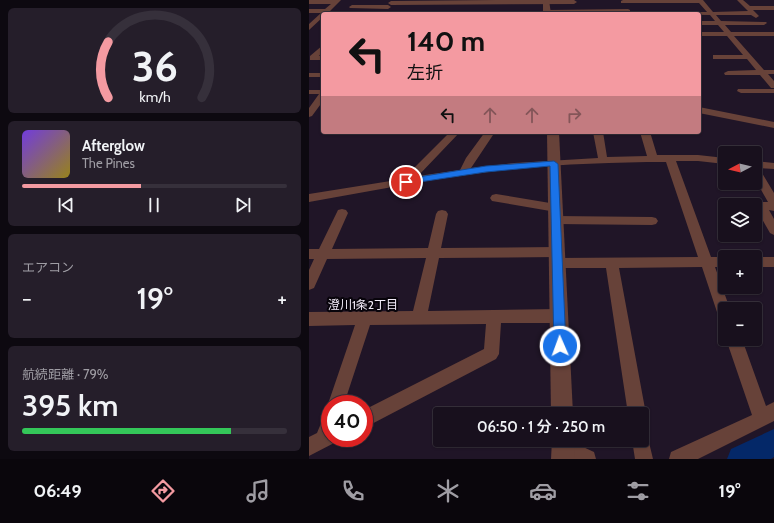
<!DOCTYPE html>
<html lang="ja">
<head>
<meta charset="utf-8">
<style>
  :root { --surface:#18101d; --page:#251e2a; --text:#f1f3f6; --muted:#9f9da4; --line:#36303b; --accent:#f49aa1 }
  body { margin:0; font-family:Cabin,"Noto Sans JP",sans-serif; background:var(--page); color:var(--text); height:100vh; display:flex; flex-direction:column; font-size:15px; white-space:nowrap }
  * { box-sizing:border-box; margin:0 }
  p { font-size:13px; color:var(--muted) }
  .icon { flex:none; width:22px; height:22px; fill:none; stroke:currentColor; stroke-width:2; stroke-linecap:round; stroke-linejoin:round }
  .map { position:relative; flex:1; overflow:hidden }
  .side { display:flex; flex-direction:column; gap:8px; padding:8px; background:#0d0910; width:309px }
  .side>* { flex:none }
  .top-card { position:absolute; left:12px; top:12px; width:380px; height:122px; border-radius:4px; box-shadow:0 1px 3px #0004,0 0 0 1px var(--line); background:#f49aa1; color:#111; overflow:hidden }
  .needle { width:26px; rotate:263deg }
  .buttons { position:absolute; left:409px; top:146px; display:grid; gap:8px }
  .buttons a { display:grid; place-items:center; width:44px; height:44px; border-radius:4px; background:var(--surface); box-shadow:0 1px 3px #0004,0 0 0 1px var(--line); font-size:20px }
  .speed { position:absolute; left:12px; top:395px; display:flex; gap:8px; font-size:20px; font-weight:700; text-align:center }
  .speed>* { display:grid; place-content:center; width:52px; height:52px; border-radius:50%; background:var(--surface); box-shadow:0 1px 3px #0004,0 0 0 1px var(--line); line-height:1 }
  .speed .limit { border:6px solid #d22; background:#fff; color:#111 }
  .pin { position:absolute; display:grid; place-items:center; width:34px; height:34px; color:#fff; margin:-17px; border:2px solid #fff; border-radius:50%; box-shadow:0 1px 4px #0007 }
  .me { position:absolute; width:44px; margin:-22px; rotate:358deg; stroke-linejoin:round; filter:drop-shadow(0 0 3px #0008) }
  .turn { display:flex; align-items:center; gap:14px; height:84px; padding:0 20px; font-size:18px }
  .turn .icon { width:52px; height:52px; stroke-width:2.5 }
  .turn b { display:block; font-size:28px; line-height:34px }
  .lanes { display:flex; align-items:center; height:38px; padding:0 20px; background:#0003; justify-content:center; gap:20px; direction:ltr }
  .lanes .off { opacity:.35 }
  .big { font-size:30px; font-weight:600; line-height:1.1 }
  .side .card { flex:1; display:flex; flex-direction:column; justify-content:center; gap:6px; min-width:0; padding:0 14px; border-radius:6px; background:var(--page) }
  .side .dial { align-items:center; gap:0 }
  .dial svg { height:104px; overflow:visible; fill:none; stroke:var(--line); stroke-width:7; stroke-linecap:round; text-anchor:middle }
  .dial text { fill:var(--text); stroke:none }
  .song { display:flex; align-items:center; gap:12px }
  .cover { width:48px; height:48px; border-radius:6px; background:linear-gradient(135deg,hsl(260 70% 55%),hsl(50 70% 35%)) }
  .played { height:4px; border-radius:2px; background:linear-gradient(90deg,var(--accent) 45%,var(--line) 45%) }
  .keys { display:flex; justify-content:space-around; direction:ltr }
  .heat { display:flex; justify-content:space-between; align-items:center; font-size:22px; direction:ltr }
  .charge { height:6px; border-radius:3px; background:linear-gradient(90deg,#34c759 79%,var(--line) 0) }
  .trip { position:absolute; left:124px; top:407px; width:216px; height:40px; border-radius:4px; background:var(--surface); box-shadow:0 1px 3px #0004,0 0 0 1px var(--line); font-weight:600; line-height:40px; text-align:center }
  .menu { display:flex; height:64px; justify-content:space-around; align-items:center; background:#0a060c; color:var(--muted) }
  .menu .icon { width:28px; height:28px }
  .menu .active { color:var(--accent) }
  .menu b { font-size:18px; color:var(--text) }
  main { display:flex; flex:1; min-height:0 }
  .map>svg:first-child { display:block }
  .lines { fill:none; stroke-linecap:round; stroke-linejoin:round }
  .river { fill:#042868; fill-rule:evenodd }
  .minor { fill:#674239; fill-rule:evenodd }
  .tertiary { fill:#674239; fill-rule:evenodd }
  .route { fill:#1a73e8; stroke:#114b97 }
  .labels { text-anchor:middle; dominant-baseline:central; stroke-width:4; stroke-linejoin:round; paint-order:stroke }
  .neighbourhood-label { font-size:12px; fill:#f3ecf9; stroke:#08040b }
</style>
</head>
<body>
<main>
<section class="side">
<div class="card dial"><svg viewBox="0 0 100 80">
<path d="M14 69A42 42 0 1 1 86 69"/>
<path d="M14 69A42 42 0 0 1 14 26" stroke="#f49aa1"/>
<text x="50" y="56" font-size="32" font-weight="700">36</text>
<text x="50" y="72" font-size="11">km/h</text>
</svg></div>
<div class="card">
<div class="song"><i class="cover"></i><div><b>Afterglow</b><p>The Pines</p></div></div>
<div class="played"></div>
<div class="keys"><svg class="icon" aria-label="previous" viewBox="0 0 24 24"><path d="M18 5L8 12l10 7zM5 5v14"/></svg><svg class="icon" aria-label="pause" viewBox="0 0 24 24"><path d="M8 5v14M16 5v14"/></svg><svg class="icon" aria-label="next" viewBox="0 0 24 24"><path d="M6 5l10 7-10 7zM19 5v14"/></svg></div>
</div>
<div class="card"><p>エアコン</p>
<div class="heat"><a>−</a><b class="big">19°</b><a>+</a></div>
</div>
<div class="card"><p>航続距離 · 79%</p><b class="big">395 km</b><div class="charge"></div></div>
</section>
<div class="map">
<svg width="465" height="459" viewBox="0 0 465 459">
  <rect width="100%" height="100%" fill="#201527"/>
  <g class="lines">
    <path class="river" d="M465 429V457L462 459H418L422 449Z"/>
    <g class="minor">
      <path d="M0 0H32L20 12 14 14V17L0 30V24L12 13H0V9H16L22 4H0Z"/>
      <path d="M186 0H265L268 2 265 4 82 5 79 3 82 1Z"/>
      <path d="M314 0H394L404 12 439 11 428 0H434L441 6H465V10H444L450 16 447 18 442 15H407L412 21 457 22 458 23 455 25H416L422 32H465V36H425L455 70H465V74H459L465 81V88H462L451 75H416L415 73 419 71 447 70 438 59H404V55H434L418 36H390V32H415L409 25H390V21H406L401 15 317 14 318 13 238 14 235 12 238 10 319 9 321 10V12H398L390 3H312V1Z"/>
      <path d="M43 5H79L82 7 79 9 41 8 40 7Z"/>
      <path d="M14 45V51L10 56H14V60H1V56Z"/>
      <rect x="0" y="73" width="14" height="4"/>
      <path d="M429 89H465V93H432L428 91Z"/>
      <path d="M0 90H14V101L3 116 0 117V108L10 94H0Z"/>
      <path d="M390 107 465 122V128L390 113Z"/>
      <path d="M141 132H151L109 176 151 170 157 158 176 132H186L162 168 205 163 289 158 284 132H294L298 157 338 156 331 132H341L348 155H389L416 158V164L389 161H367L402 257H417L416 267H406L421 309H416V322L411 320 409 315 393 267 310 268 337 414 334 420 333 414H319L297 268H248L243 267 242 263 243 259 248 258 389 257 357 162C306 162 255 164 205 169 136 176 68 190 0 202V194L94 179Z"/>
      <path d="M446 161 465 163V169L450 168 465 193V211L460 210 465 219V235L461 233 445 205 447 202H459L446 179Z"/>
      <path d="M187 194 247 204 251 205 253 208 251 211 247 212 183 201 181 198 183 195Z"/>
      <path d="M33 209 37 210 39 213 23 249 119 248 127 214 129 211 133 210 137 211 139 214 132 248 248 247 252 248 254 252 252 256 248 257 130 258 119 311 250 309 255 311 257 316 255 321 250 323H192L190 354 187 359 55 428V410L175 349 177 324 61 325 35 404H21V410L19 404 46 325 0 326V312L104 311 117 258 18 259 5 288 0 290V270L5 259H0V249H10L29 210Z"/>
      <path d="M247 216 343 217 347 218 349 221 347 224 343 225 247 224 243 223 241 220 243 217Z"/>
      <path d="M445 257H465V267H446Z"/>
      <path d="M417 339H433L457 406 465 402V421L389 459H360L362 452 443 415Z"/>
      <path d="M21 413V438H29L27 442 0 456V437L8 433 15 416Z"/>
      <path d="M333 431 338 434 344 459H326L323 440H333Z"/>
      <path d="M259 440 285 452 287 459H259L248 453 245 447 248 441Z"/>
    </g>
    <g class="tertiary">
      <path d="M234 0H240L242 14H234Z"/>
      <path d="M238 132H250L264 414H242Z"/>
      <path d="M243 440H265L266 459H242Z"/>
    </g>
  </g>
  <path class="route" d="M245 161 249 164 257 346 255 350 251 351 247 350 245 346 241 166 177 172 97 184 93 182 97 179 177 166Z"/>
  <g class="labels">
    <g class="neighbourhood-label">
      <text x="54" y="304">澄川1条2丁目</text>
    </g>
  </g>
</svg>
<div class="buttons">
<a><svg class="needle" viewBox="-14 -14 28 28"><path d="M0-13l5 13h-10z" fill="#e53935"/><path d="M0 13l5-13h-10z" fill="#9f9da4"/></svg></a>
<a><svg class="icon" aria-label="layers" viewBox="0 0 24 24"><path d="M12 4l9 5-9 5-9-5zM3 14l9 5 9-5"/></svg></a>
<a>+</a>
<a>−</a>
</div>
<div class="speed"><div class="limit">40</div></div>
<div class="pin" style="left:97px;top:182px;background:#d93025"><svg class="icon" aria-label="arrive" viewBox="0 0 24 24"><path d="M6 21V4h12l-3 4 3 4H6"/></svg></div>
<svg class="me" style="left:251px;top:346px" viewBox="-20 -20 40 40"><circle r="17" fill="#1a73e8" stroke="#fff" stroke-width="3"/><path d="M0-11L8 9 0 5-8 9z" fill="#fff"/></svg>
<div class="trip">06:50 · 1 分 · 250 m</div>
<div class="top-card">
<div class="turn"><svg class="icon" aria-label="left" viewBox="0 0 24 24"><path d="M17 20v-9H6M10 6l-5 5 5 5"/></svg><div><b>140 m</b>左折</div></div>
<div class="lanes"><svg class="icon" aria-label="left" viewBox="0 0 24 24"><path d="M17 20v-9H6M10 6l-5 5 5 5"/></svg><svg class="icon off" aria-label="ahead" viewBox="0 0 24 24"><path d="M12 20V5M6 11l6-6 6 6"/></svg><svg class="icon off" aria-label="ahead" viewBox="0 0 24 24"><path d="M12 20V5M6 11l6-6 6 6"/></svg><svg class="icon off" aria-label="right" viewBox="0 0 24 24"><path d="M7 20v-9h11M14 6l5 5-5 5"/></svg></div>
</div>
</div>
</main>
<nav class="menu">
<b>06:49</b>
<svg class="icon active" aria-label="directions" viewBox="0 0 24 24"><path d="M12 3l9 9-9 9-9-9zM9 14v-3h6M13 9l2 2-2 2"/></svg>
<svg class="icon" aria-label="music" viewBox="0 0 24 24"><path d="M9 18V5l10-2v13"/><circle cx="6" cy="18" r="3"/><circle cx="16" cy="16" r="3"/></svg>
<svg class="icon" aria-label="phone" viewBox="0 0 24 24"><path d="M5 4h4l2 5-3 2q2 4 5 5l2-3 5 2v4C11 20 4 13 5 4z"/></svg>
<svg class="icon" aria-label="climate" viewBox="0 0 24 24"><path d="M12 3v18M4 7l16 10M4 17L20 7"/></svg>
<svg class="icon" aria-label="car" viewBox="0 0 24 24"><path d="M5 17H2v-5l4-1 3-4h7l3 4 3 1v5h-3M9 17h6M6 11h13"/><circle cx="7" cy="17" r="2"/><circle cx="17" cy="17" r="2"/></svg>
<svg class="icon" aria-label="filters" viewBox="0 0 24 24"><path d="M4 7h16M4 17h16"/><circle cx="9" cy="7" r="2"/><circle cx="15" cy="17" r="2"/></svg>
<b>19°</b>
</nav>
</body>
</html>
